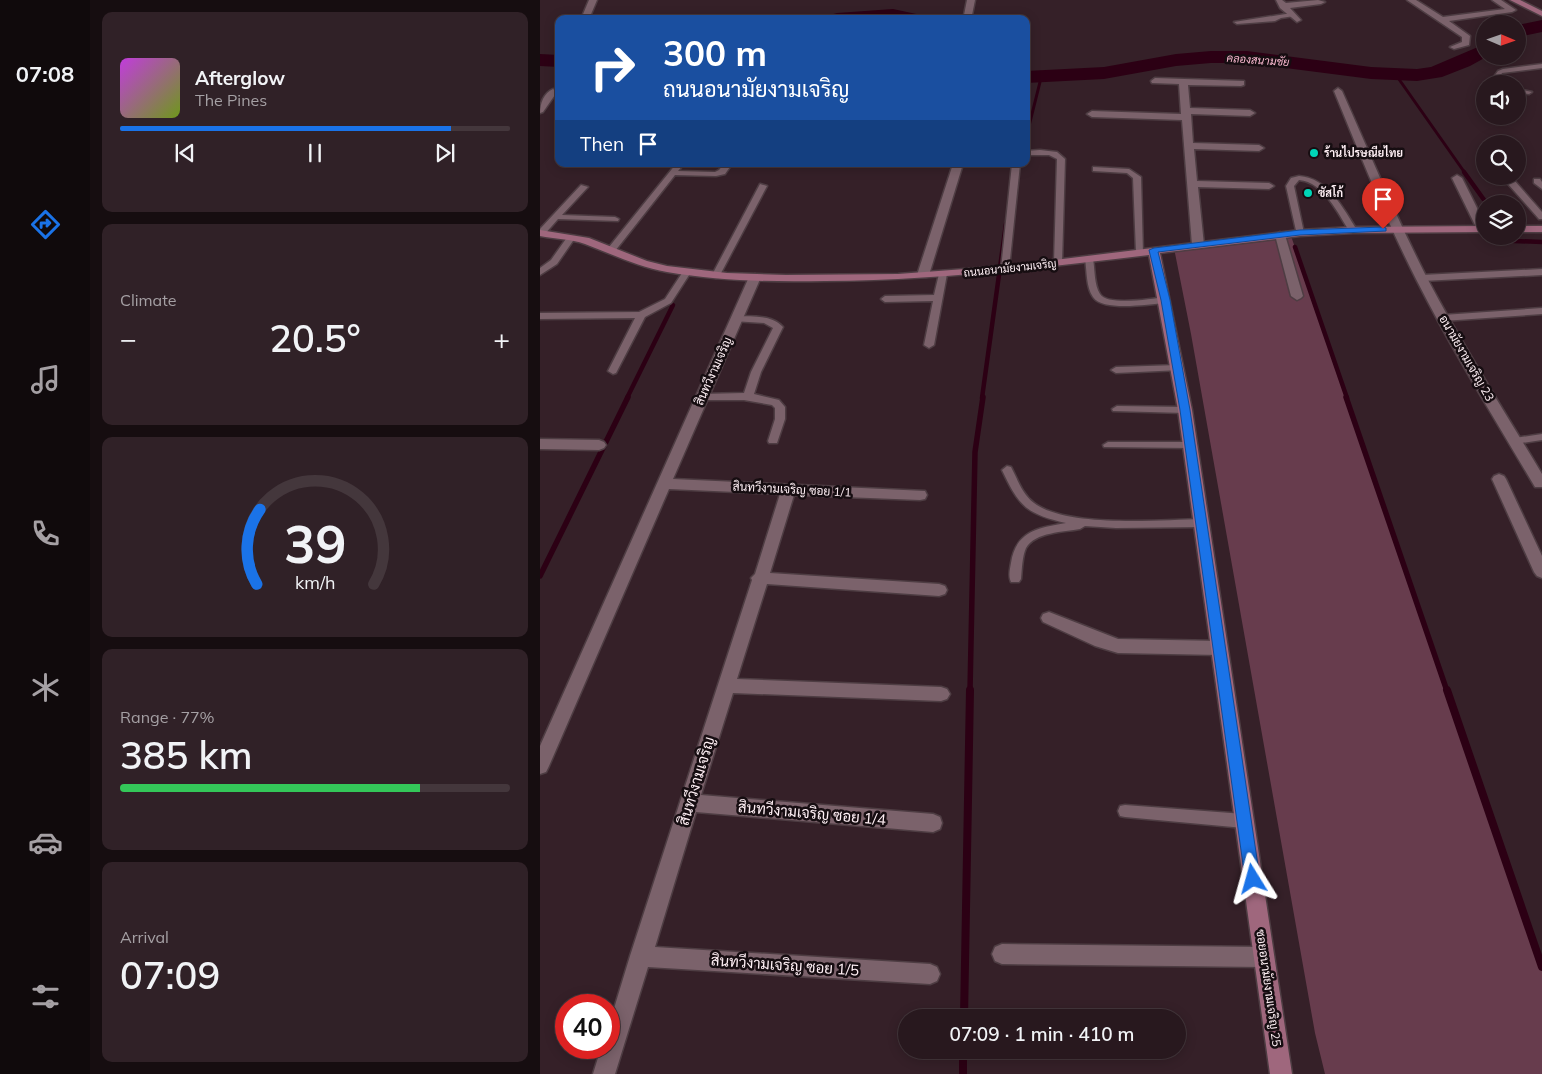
<!DOCTYPE html>
<html lang="en">
<head>
<meta charset="utf-8">
<style>
  :root { --surface:#28181e; --page:#302127; --text:#f1f3f6; --muted:#a5a0a4; --line:#44373c; --accent:#1a73e8 }
  body { margin:0; font-family:Mulish,Sarabun,sans-serif; background:var(--page); color:var(--text); height:100vh; display:flex; flex-direction:column; font-size:19px; white-space:nowrap }
  * { box-sizing:border-box; margin:0 }
  p { font-size:16px; color:var(--muted) }
  .icon { flex:none; width:28px; height:28px; fill:none; stroke:currentColor; stroke-width:2; stroke-linecap:round; stroke-linejoin:round }
  .map { position:relative; flex:1; overflow:hidden }
  .drawer { display:flex; flex-direction:column; gap:12px; padding:12px; background:#160d10; width:450px }
  .drawer>* { flex:none }
  .banner { position:absolute; left:15px; top:15px; width:475px; height:152px; border-radius:10px; box-shadow:0 2px 12px #0003,0 0 0 1px var(--line); background:#1a4fa0; color:#fff; overflow:hidden }
  .needle { width:32px; rotate:92deg }
  .fabs { position:absolute; left:936px; top:15px; display:grid; gap:10px }
  .fabs a { display:grid; place-items:center; width:50px; height:50px; border-radius:50%; background:var(--surface); box-shadow:0 2px 12px #0003,0 0 0 1px var(--line); font-size:25px }
  .speed { position:absolute; left:15px; top:994px; display:flex; gap:10px; font-size:25px; font-weight:700; text-align:center }
  .speed>* { display:grid; place-content:center; width:65px; height:65px; border-radius:50%; background:var(--surface); box-shadow:0 2px 12px #0003,0 0 0 1px var(--line); line-height:1 }
  .speed .limit { border:8px solid #d22; background:#fff; color:#111 }
  .pin { position:absolute; display:grid; place-items:center; width:42px; height:42px; color:#fff; margin:-51px -21px; border-radius:50% 50% 50% 0; rotate:-45deg; box-shadow:0 0 5px #0007 }
  .pin .icon { rotate:45deg }
  .me { position:absolute; width:55px; margin:-28px; rotate:352deg; stroke-linejoin:round; filter:drop-shadow(0 0 4px #0008) }
  .turn { display:flex; align-items:center; gap:18px; height:105px; padding:0 25px; font-size:22px }
  .turn .icon { width:65px; height:65px; stroke-width:2.5 }
  .turn b { display:block; font-size:35px; line-height:42px }
  .then { display:flex; align-items:center; height:48px; padding:0 25px; background:#0003; gap:10px; font-size:19px }
  .big { font-size:38px; font-weight:600; line-height:1.1 }
  .drawer .widget { flex:1; display:flex; flex-direction:column; justify-content:center; gap:8px; min-width:0; padding:0 18px; border-radius:10px; background:var(--page) }
  .drawer .dial { align-items:center; gap:0 }
  .dial svg { height:130px; overflow:visible; fill:none; stroke:var(--line); stroke-width:7; stroke-linecap:round; text-anchor:middle }
  .dial text { fill:var(--text); stroke:none }
  .song { display:flex; align-items:center; gap:15px }
  .cover { width:60px; height:60px; border-radius:8px; background:linear-gradient(135deg,hsl(290 70% 55%),hsl(80 70% 35%)) }
  .played { height:5px; border-radius:2px; background:linear-gradient(90deg,var(--accent) 85%,var(--line) 85%) }
  .keys { display:flex; justify-content:space-around; direction:ltr }
  .heat { display:flex; justify-content:space-between; align-items:center; font-size:28px; direction:ltr }
  .charge { height:8px; border-radius:4px; background:linear-gradient(90deg,#34c759 77%,var(--line) 0) }
  .trip { position:absolute; left:358px; top:1009px; width:288px; height:50px; border-radius:25px; background:var(--surface); box-shadow:0 2px 12px #0003,0 0 0 1px var(--line); font-weight:600; line-height:50px; text-align:center }
  main { display:flex; flex:1; min-height:0 }
  .dock { display:flex; flex-direction:column; width:90px; justify-content:space-around; align-items:center; background:#100a0c; color:var(--muted) }
  .dock .icon { width:35px; height:35px }
  .dock .on { color:var(--accent) }
  .dock b { font-size:22px; color:var(--text) }
  .map>svg:first-child { display:block }
  .green { fill:#673c4d }
  .lines { fill:none; stroke-linecap:round; stroke-linejoin:round }
  .stream-far3 { stroke:#2c0014; stroke-width:3 }
  .stream-far2 { stroke:#2c0014; stroke-width:4.5 }
  .stream-far1 { stroke:#2c0014; stroke-width:5.5 }
  .stream { stroke:#2c0014; stroke-width:8 }
  .river { fill:#2c0014; fill-rule:evenodd }
  .lane-casing { stroke:#4e3d43; stroke-width:3 }
  .street-casing { stroke:#4e3d43; stroke-width:3 }
  .secondary-casing { stroke:#4e3d43; stroke-width:3 }
  .lane { fill:#7b626b; fill-rule:evenodd }
  .street { fill:#7b626b; fill-rule:evenodd }
  .secondary { fill:#9f677d; fill-rule:evenodd }
  .route { fill:#1a73e8; stroke:#114b97 }
  .poi-dot { fill:#00d5b7; stroke:#160d11; stroke-width:2 }
  .labels { text-anchor:middle; dominant-baseline:central; stroke-width:5; stroke-linejoin:round; paint-order:stroke }
  .far-water-label { font-size:11px; font-style:italic; fill:#fab9d0; stroke:#160d11 }
  .far-poi-label { font-size:11px; font-weight:bold; fill:#fff0f5; stroke:#160d11; text-anchor:start }
  .far-street-label { font-size:11px; fill:#fff0f5; stroke:#160d11 }
  .street-label { font-size:12px; fill:#fff0f5; stroke:#160d11 }
  .near-street-label { font-size:15px; fill:#fff0f5; stroke:#160d11 }
</style>
</head>
<body>
<main>
<nav class="dock">
<b>07:08</b>
<svg class="icon on" aria-label="directions" viewBox="0 0 24 24"><path d="M12 3l9 9-9 9-9-9zM9 14v-3h6M13 9l2 2-2 2"/></svg>
<svg class="icon" aria-label="music" viewBox="0 0 24 24"><path d="M9 18V5l10-2v13"/><circle cx="6" cy="18" r="3"/><circle cx="16" cy="16" r="3"/></svg>
<svg class="icon" aria-label="phone" viewBox="0 0 24 24"><path d="M5 4h4l2 5-3 2q2 4 5 5l2-3 5 2v4C11 20 4 13 5 4z"/></svg>
<svg class="icon" aria-label="climate" viewBox="0 0 24 24"><path d="M12 3v18M4 7l16 10M4 17L20 7"/></svg>
<svg class="icon" aria-label="car" viewBox="0 0 24 24"><path d="M5 17H2v-5l4-1 3-4h7l3 4 3 1v5h-3M9 17h6M6 11h13"/><circle cx="7" cy="17" r="2"/><circle cx="17" cy="17" r="2"/></svg>
<svg class="icon" aria-label="filters" viewBox="0 0 24 24"><path d="M4 7h16M4 17h16"/><circle cx="9" cy="7" r="2"/><circle cx="15" cy="17" r="2"/></svg>
</nav>
<section class="drawer">
<div class="widget">
<div class="song"><i class="cover"></i><div><b>Afterglow</b><p>The Pines</p></div></div>
<div class="played"></div>
<div class="keys"><svg class="icon" aria-label="previous" viewBox="0 0 24 24"><path d="M18 5L8 12l10 7zM5 5v14"/></svg><svg class="icon" aria-label="pause" viewBox="0 0 24 24"><path d="M8 5v14M16 5v14"/></svg><svg class="icon" aria-label="next" viewBox="0 0 24 24"><path d="M6 5l10 7-10 7zM19 5v14"/></svg></div>
</div>
<div class="widget"><p>Climate</p>
<div class="heat"><a>−</a><b class="big">20.5°</b><a>+</a></div>
</div>
<div class="widget dial"><svg viewBox="0 0 100 80">
<path d="M14 69A42 42 0 1 1 86 69"/>
<path d="M14 69A42 42 0 0 1 16 23" stroke="#1a73e8"/>
<text x="50" y="56" font-size="32" font-weight="700">39</text>
<text x="50" y="72" font-size="11">km/h</text>
</svg></div>
<div class="widget"><p>Range · 77%</p><b class="big">385 km</b><div class="charge"></div></div>
<div class="widget"><p>Arrival</p><b class="big">07:09</b></div>
</section>
<div class="map">
<svg width="1002" height="1074" viewBox="0 0 1002 1074">
  <rect width="100%" height="100%" fill="#352028"/>
  <path class="green" d="M750 233 1002 967V1074H785L775 1033 651 334 634 248Z"/>
  <g class="lines">
    <g class="stream-far3">
      <path d="M856 75 925 173"/>
      <path d="M486 138 501 78"/>
    </g>
    <g class="stream-far2">
      <path d="M924 172 947 204"/>
      <path d="M970 236 974 241 1002 242"/>
      <path d="M755 247 807 398"/>
      <path d="M87 398 133 305"/>
      <path d="M442 398 466 224"/>
    </g>
    <g class="stream-far1">
      <path d="M806 397 907 691"/>
      <path d="M0 576 88 397"/>
      <path d="M430 691 435 452 443 397"/>
    </g>
    <g class="stream">
      <path d="M907 690 1002 967"/>
      <path d="M424 1018 430 690"/>
      <path d="M423 1050V1074"/>
    </g>
    <g class="river">
      <path d="M353 9 381 15 383 19H288L290 15 297 13Z"/>
      <path d="M1002 20V32L978 37V25Z"/>
      <path d="M945 44V56H948L930 66 902 77 877 81 831 79 707 63H671L636 66 564 79 486 83V71L564 67 636 54 671 51H707L831 67 877 69 891 67Z"/>
      <path d="M0 54 19 55V67L0 66Z"/>
    </g>
    <g class="lane-casing">
      <g id="lane">
        <path d="M752 13 755 15 754 16 741 18 735 21 697 24 694 22Z"/>
        <path d="M1002 64V68L962 73 959 78 964 84H957L953 78 958 71 963 69Z"/>
        <path d="M978 89 992 92 989 94 978 93Z"/>
        <path d="M500 150 517 152 525 159 522 263 518 266 514 263 517 159 509 155H486V151Z"/>
        <path d="M136 164H144L138 171 175 172 179 170 184 164H192L185 174 176 176 135 175 75 251H69V247Z"/>
        <path d="M472 164H480L469 269 465 272 461 269Z"/>
        <path d="M553 167 589 169 601 177 603 254 600 255 596 252 593 178 587 173 553 171Z"/>
        <path d="M759 176C788 178 803 208 817 230L816 232H810C798 214 784 182 759 180L754 186 764 233 757 235 746 186 751 178Z"/>
        <path d="M994 179H1000L1002 182V189L994 183Z"/>
        <path d="M968 180H974L1002 212V219H999L968 184Z"/>
        <path d="M220 184 227 186 180 275 176 278 173 277 172 275Z"/>
        <path d="M41 185 48 187 22 215 75 217 79 219 78 221 18 219 4 235H0V229Z"/>
        <path d="M28 236 35 238 17 264 0 275V268L11 260Z"/>
        <path d="M549 256 553 259C555 270 554 285 560 294 567 306 612 299 625 297L629 300 625 303C609 304 563 312 553 297 546 287 547 271 545 259Z"/>
        <path d="M147 269 151 272 131 303 105 317 76 373 73 374 68 371 95 318 0 319V313L99 312 125 299 144 270Z"/>
        <path d="M1002 269V275L882 281 878 278 882 275Z"/>
        <path d="M403 271 407 274 394 345 389 348 384 345 393 301 345 302 341 299 345 296 394 295 399 274Z"/>
        <path d="M1002 308V314L903 321 898 318 903 315Z"/>
        <path d="M196 316C212 317 231 314 243 327L221 372 214 394 239 400 245 407V419L237 443H229L228 441 235 419V408L232 405 204 400H162L157 397 162 394 204 393 211 372 233 328 224 323 193 321 191 319Z"/>
        <path d="M638 365 643 368 641 370 576 373 571 370 576 367Z"/>
        <path d="M577 406 645 407 650 410 645 413 573 411 572 409Z"/>
        <path d="M1002 434V440L975 444 970 441 975 438Z"/>
        <path d="M568 442H650L655 445 650 448 564 447 563 445Z"/>
        <path d="M467 466 471 467C478 480 482 494 494 503 527 528 620 520 661 519L667 523 661 527 576 528 545 526 540 529C524 532 495 532 486 548 482 557 482 569 481 579L479 582H471C468 576 470 569 471 563 476 531 498 528 526 523 486 514 479 506 462 470Z"/>
        <path d="M585 805 704 814 709 816 711 821 709 826 704 828 585 817 580 816 578 811 580 806Z"/>
      </g>
    </g>
    <g class="street-casing">
      <g id="street">
        <path d="M49 0H57L49 19H41Z"/>
        <path d="M427 0H435L432 15 428 17 424 15Z"/>
        <path d="M736 0H742L746 3 778 0 785 2 781 4 750 8 761 20 757 22 740 8Z"/>
        <path d="M867 0H876L903 17 965 9 952 0H961L976 10 972 12 909 21 930 36 929 45 914 49 910 47 922 42V37Z"/>
        <path d="M615 78 704 81V85L701 86 648 85 650 108 710 110 715 113 710 116 651 114 653 143 719 145 724 148 719 151 654 149 657 181 729 183 734 186 729 189 658 187 664 245 662 247H654L652 245 642 120 552 117 547 114 552 111 641 114 639 84 612 83 611 81Z"/>
        <path d="M798 88 802 91C830 154 856 217 887 278 922 345 963 409 1002 474V487H995C954 418 912 350 876 279 845 218 820 154 794 91Z"/>
        <path d="M13 89 17 92 3 112 0 113C0 103 4 93 13 89Z"/>
        <path d="M413 164H423L389 275 387 277H379L377 275Z"/>
        <path d="M917 175 922 178 945 224V231H938L937 229 912 178Z"/>
        <path d="M740 232 745 235 763 296 761 298 757 300 751 296 735 235Z"/>
        <path d="M215 274 221 277 133 479 385 491 387 495 385 499 380 500 254 495 230 573 399 584 405 586 407 590 405 594 399 596 227 584 197 679 401 687 407 689 410 694 407 699 401 701 193 693 161 795 393 814 400 817 402 823 400 829 393 832 156 812 115 947 390 964 397 967 400 974 397 981 390 984 108 967 75 1074H53L61 1048H69V1025L90 956 212 580 211 578 215 574 240 494 129 489 9 766 6 772 0 774V746L209 277Z"/>
        <path d="M0 439 59 440 64 442 66 445 64 448 59 450 0 449Z"/>
        <path d="M959 474 964 476 966 479 1002 556V578L997 576 994 572 952 479 954 476Z"/>
        <path d="M509 612 578 639 679 641 685 643 687 648 685 653 679 655 578 653 555 646 503 622 501 618 503 614Z"/>
        <path d="M462 944 724 947 731 950 734 957 731 964 724 967 462 964 455 961 452 954 455 947Z"/>
      </g>
    </g>
    <g class="secondary-casing">
      <g id="secondary">
        <path d="M970 0H980L1002 11V16Z"/>
        <path d="M945 226V232L813 233 760 236 620 253 652 410 752 1074H730L638 410 609 255C500 268 396 280 285 281 232 282 179 281 127 272 98 267 72 254 45 244 31 239 14 239 0 236V230L49 238 107 261 127 266 187 273 246 275 358 274 465 266 760 230 813 227Z"/>
        <rect x="978" y="226" width="24" height="6"/>
      </g>
    </g>
    <use href="#lane" class="lane"/>
    <use href="#street" class="street"/>
    <use href="#secondary" class="secondary"/>
  </g>
  <path class="route" d="M843 227 846 228V231L760 235 618 252 630 300 650 410 720 879 718 884 713 886 707 884 705 879 640 410 621 300 609 250 614 248 760 230Z"/>
  <g class="poi-dot">
    <circle cx="774" cy="153" r="5"/>
    <circle cx="768" cy="193" r="5"/>
  </g>
  <g class="labels">
    <g class="far-water-label">
      <text transform="translate(718 60) rotate(4)">คลองสนามชัย</text>
    </g>
    <g class="far-poi-label">
      <text x="784" y="153">ร้านไปรษณียไทย</text>
      <text x="778" y="193">ซัสโก้</text>
    </g>
    <g class="far-street-label">
      <text transform="translate(470 268) rotate(-6)">ถนนอนามัยงามเจริญ</text>
    </g>
    <g class="street-label">
      <text transform="translate(927 358) rotate(60)">อนามัยงามเจริญ 23</text>
      <text transform="translate(173 371) rotate(-66)">สินทวีงามเจริญ</text>
      <text transform="translate(252 489) rotate(3)">สินทวีงามเจริญ ซอย 1/1</text>
      <text transform="translate(729 988) rotate(82)">ซอยอนามัยงามเจริญ 25</text>
    </g>
    <g class="near-street-label">
      <text transform="translate(156 781) rotate(-73)">สินทวีงามเจริญ</text>
      <text transform="translate(272 813) rotate(5)">สินทวีงามเจริญ ซอย 1/4</text>
      <text transform="translate(245 965) rotate(4)">สินทวีงามเจริญ ซอย 1/5</text>
    </g>
  </g>
</svg>
<div class="fabs">
<a><svg class="needle" viewBox="-14 -14 28 28"><path d="M0-13l5 13h-10z" fill="#e53935"/><path d="M0 13l5-13h-10z" fill="#a5a0a4"/></svg></a>
<a><svg class="icon" aria-label="sound" viewBox="0 0 24 24"><path d="M4 9h4l5-4v14l-5-4H4zM17 9q2 3 0 6"/></svg></a>
<a><svg class="icon" aria-label="search" viewBox="0 0 24 24"><circle cx="10" cy="10" r="6"/><path d="M15 15l6 6"/></svg></a>
<a><svg class="icon" aria-label="layers" viewBox="0 0 24 24"><path d="M12 4l9 5-9 5-9-5zM3 14l9 5 9-5"/></svg></a>
</div>
<div class="speed"><div class="limit">40</div></div>
<div class="pin" style="left:843px;top:229px;background:#d93025"><svg class="icon" aria-label="arrive" viewBox="0 0 24 24"><path d="M6 21V4h12l-3 4 3 4H6"/></svg></div>
<svg class="me" style="left:713px;top:879px" viewBox="-20 -20 40 40"><path d="M0-17L14 15 0 8-14 15z" fill="#1a73e8" stroke="#fff" stroke-width="4"/></svg>
<div class="trip">07:09 · 1 min · 410 m</div>
<div class="banner">
<div class="turn"><svg class="icon" aria-label="right" viewBox="0 0 24 24"><path d="M7 20v-9h11M14 6l5 5-5 5"/></svg><div><b>300 m</b>ถนนอนามัยงามเจริญ</div></div>
<div class="then">Then<svg class="icon" aria-label="arrive" viewBox="0 0 24 24"><path d="M6 21V4h12l-3 4 3 4H6"/></svg></div>
</div>
</div>
</main>
</body>
</html>
